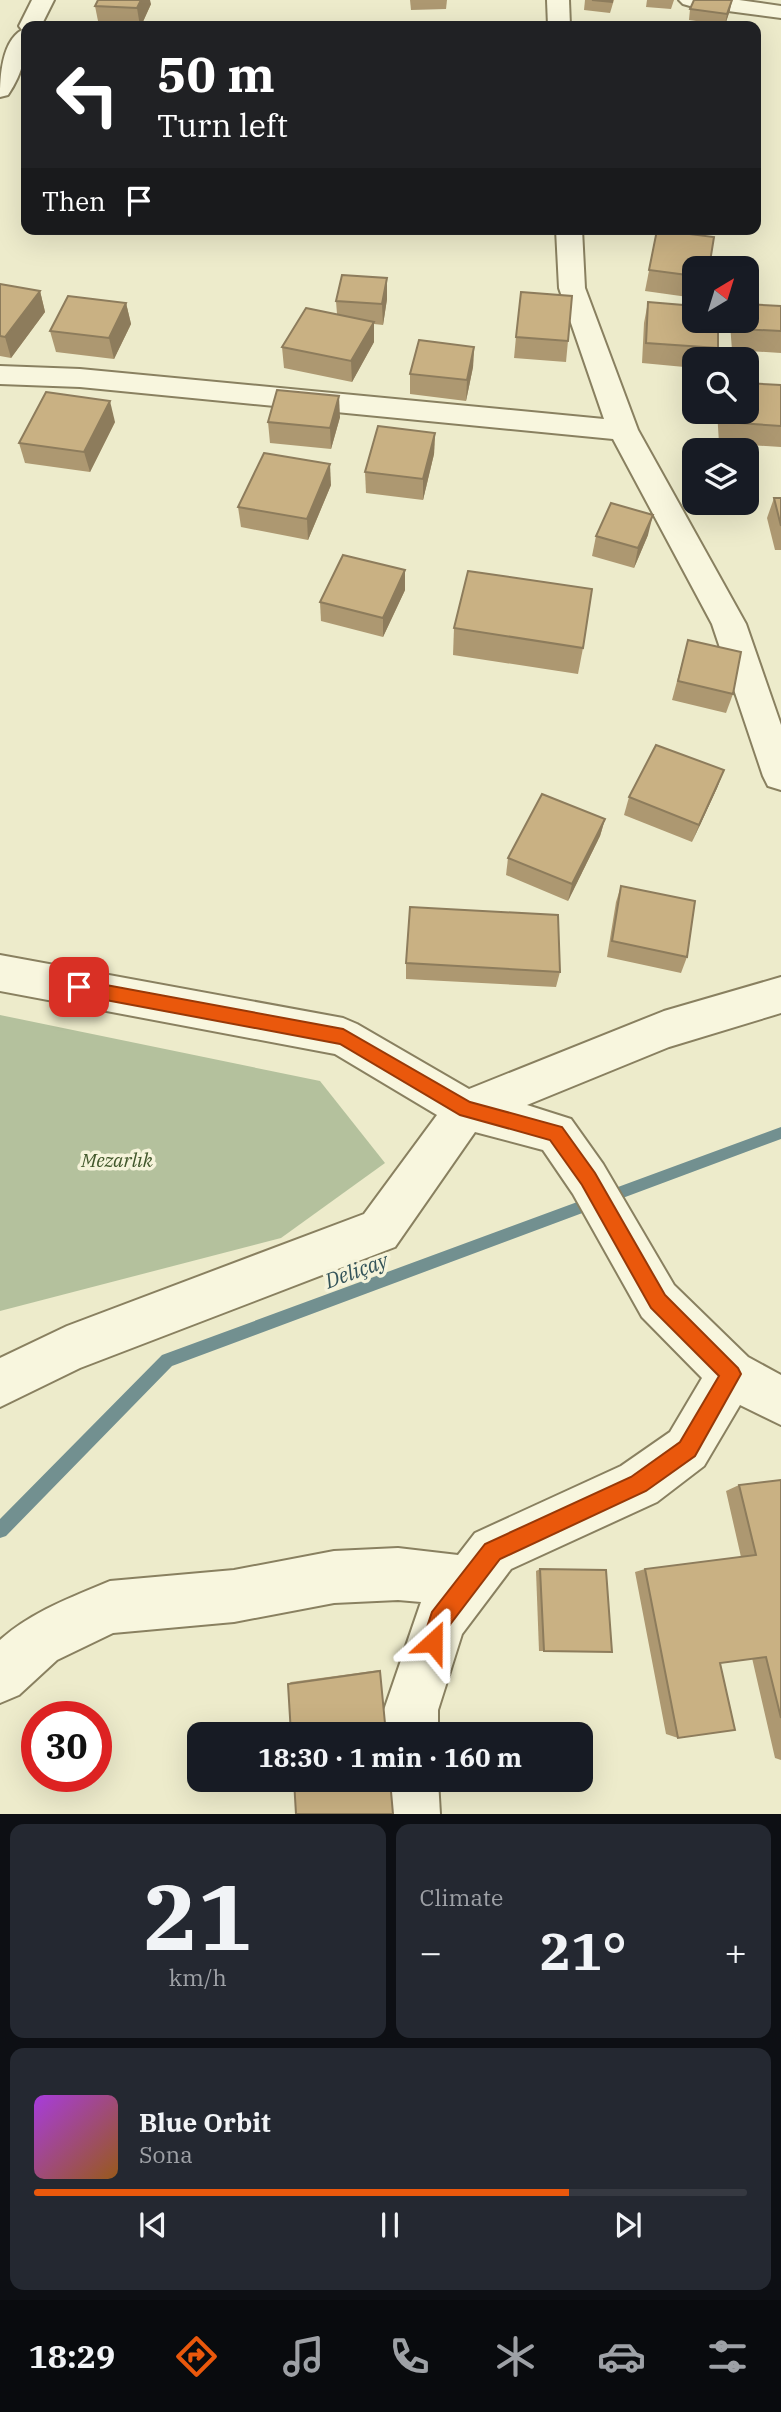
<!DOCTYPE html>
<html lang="en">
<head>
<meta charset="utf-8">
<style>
  :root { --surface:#171b24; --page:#242831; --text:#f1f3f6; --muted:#9ea1a6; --line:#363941; --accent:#ea580c }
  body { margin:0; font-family:"IBM Plex Serif",serif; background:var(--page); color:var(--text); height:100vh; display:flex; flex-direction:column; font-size:26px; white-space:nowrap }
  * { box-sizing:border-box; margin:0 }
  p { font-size:23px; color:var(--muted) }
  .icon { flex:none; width:38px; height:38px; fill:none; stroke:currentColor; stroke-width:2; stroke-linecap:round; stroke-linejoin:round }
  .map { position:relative; height:1814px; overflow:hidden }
  .drawer { display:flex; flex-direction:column; gap:10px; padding:10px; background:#0d0f14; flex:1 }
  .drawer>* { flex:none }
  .banner { position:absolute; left:21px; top:21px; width:740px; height:214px; border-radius:14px; box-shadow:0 7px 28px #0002; background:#202124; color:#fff; overflow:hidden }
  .needle { width:46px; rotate:38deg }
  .tools { position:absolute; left:682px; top:256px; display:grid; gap:14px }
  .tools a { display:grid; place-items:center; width:77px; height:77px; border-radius:14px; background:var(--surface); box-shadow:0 7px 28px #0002; font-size:35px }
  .speed { position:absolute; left:21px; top:1701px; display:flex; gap:14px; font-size:35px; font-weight:700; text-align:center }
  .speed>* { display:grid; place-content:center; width:91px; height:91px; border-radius:50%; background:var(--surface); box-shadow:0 7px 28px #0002; line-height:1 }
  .speed .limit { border:10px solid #d22; background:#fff; color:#111 }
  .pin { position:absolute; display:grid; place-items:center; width:60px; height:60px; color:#fff; margin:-30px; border-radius:14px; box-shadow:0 4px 10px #0006 }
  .me { position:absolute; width:77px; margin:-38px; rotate:24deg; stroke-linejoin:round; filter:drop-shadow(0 0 5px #0008) }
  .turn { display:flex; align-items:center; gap:24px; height:147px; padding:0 21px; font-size:32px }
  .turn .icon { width:91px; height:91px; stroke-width:2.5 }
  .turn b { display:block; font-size:49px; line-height:60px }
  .then { display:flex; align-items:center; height:66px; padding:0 21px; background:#0003; gap:14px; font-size:26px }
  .big { font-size:52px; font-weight:700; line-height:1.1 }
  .drawer .widget { flex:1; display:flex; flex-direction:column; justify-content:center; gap:10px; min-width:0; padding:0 24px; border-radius:14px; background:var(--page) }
  .drawer .dial { align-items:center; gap:0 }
  .dial b { font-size:91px; line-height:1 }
  .song { display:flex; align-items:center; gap:21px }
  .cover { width:84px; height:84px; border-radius:10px; background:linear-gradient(135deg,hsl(280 70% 55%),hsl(30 70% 35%)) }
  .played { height:7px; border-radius:4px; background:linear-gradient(90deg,var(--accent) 75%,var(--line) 75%) }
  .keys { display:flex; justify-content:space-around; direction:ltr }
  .heat { display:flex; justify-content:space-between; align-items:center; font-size:38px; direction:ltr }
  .drawer .tiles { flex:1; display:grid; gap:10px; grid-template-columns:1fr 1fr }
  .widget:last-child { grid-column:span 2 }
  .trip { position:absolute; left:187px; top:1722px; width:406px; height:70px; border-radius:14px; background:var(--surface); box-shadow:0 7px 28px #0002; font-weight:700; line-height:70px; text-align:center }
  .tab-bar { display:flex; height:112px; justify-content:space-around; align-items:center; background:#090b0e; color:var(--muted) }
  .tab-bar .icon { width:49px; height:49px }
  .tab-bar .on { color:var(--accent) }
  .tab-bar b { font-size:32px; color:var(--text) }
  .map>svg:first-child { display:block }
  .cemetery { fill:#b4c19d }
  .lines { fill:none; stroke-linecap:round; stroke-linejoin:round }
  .stream { fill:#729090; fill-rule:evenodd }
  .minor-casing { stroke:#898060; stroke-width:4 }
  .tertiary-casing { stroke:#898060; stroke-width:4 }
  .minor { fill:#f8f6de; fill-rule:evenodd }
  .tertiary { fill:#f8f6de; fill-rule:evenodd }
  .wall { fill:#ad9871 }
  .shaded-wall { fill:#8d7c5c }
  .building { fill:#c9b183; stroke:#8d7c5c; stroke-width:2 }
  .route { fill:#ea580c; stroke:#983908; stroke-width:2 }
  .labels { text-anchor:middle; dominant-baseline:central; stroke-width:7; stroke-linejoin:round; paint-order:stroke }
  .park-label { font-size:19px; font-style:italic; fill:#40562a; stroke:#f5f3da }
  .water-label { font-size:21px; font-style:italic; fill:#335359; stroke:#f5f3da }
</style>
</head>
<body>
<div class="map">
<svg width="781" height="1814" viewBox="0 0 781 1814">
  <rect width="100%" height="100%" fill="#edebcb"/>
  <path class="cemetery" d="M0 1015 320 1081 385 1163 281 1238 0 1311Z"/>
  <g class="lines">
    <path class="stream" d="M781 1127V1139L172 1366 6 1536 0 1538V1519L162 1355Z"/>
    <g class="minor-casing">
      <g id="minor">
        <path d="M32 0H54L41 26H26C26 54 24 71 8 95L0 97C0 76 2 41 22 30L19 26Z"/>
        <path d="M547 0H569L570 26H548Z"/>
        <path d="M556 229H582L585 288 638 430 746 624 781 725V790L768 786 763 776 712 624 613 439 80 387 0 384V366L80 369 604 419 559 288Z"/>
        <path d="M0 955 343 1018 357 1024 469 1089 664 1011 781 977V1013L669 1047 527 1105 571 1119 603 1164 674 1285 748 1357 781 1375V1425L740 1405 704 1466 657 1502 511 1569 462 1634 438 1710V1734H384V1710L421 1602 398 1600 334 1603 234 1622 113 1633 57 1660 19 1695 0 1703V1640C31 1612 72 1597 110 1581L234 1570 334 1551 398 1548 458 1555 475 1533 621 1466 670 1432 702 1378 642 1317 573 1194 543 1150 475 1132 395 1247 80 1368 0 1407V1358L67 1326 364 1214 437 1115 335 1054 0 991Z"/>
        <path d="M383 1780H438L440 1814H384Z"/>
      </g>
    </g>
    <g class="tertiary-casing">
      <path id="tertiary" d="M679 0H739L781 6V18L690 6 683 4Z"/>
    </g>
    <use href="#minor" class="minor"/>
    <use href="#tertiary" class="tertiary"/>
  </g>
  <g class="wall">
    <path d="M410 0H447L446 9 411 10Z"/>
    <path d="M585 0H614L610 13 584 10Z"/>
    <path d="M647 0H674L671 9 646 7Z"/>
    <path d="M151 4 141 26H99L95 6Z"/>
    <path d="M690 9 730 10 725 25 689 20Z"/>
    <path d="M697 229H731V231Z"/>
    <path d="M657 230 695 268V298L645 291Z"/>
    <path d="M0 284 40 291 45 312 11 358 0 356Z"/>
    <path d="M387 299 383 325 374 324V342L352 382 284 368 282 347 337 314 336 301Z"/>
    <path d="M648 302 718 348 715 359H695V368L642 363 644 323Z"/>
    <path d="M126 303 131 324 114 359 56 352 50 331Z"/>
    <path d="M781 306V353L732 350 730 324 731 320H747Z"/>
    <path d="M516 337 568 341 566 362 514 358Z"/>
    <path d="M474 347 473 367 466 401 410 394V374Z"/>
    <path d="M781 385V447L719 443 717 411H747Z"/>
    <path d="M340 417 331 449 270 443 268 422Z"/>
    <path d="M115 422 90 472 25 463 19 443Z"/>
    <path d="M435 433 434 454 423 500 366 493 365 472Z"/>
    <path d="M331 485 308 540 241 527 238 507Z"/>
    <path d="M774 498H781V550H775L767 518Z"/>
    <path d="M648 535 634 568 592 556 596 536Z"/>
    <path d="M405 590 383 637 321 621 320 602Z"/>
    <path d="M454 628 583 648 578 674 453 655Z"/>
    <path d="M688 640 733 694 726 713 672 700Z"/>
    <path d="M724 770 717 788 692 842 624 815 629 797Z"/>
    <path d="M605 819 600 836 568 901 506 875 508 858Z"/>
    <path d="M621 886 687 957 681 973 607 957 616 902Z"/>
    <path d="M406 963 560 972 556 987 406 979Z"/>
    <path d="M781 1480V1760L775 1758 752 1658 720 1663 678 1738 666 1734 635 1572 645 1569 741 1557 726 1491 739 1485Z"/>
    <path d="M540 1569 544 1651H539L536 1571Z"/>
    <path d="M380 1670 386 1734 288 1684 291 1682Z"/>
  </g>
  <g class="shaded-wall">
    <path d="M141 0H150L151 4 141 26H140L137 8Z"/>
    <path d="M732 0 730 10 725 25 727 14Z"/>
    <path d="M387 278V299L383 325 382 304Z"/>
    <path d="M40 291 45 312 11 358 5 337Z"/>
    <path d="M126 303 131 324 114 359 109 338Z"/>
    <path d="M374 322V342L352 382 351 361Z"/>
    <path d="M474 347 473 367 466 401 467 380Z"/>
    <path d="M339 396 340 417 331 449 330 428Z"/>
    <path d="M110 401 115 422 90 472 84 452Z"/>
    <path d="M435 433 434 454 423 500V479Z"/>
    <path d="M330 464 331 485 308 540 307 519Z"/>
    <path d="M653 515 648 535 634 568 638 548Z"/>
    <path d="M405 570V590L383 637V618Z"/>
    <path d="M724 770 717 788 692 842 699 825Z"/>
    <path d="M605 819 600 836 568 901 572 884Z"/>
  </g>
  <g class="building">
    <path d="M98 0H141L137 8 95 6Z"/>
    <path d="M592 0H612V2Z"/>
    <path d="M694 0H732L727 14 690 9Z"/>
    <path d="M657 230 714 237 709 268H695V276L649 270Z"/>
    <path d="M342 275 387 278 382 304 336 301Z"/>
    <path d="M0 284 40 291 5 337 0 336Z"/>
    <path d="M521 292 572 296 568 341 516 337Z"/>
    <path d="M68 296 126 303 109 338 50 331Z"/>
    <path d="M648 302 695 306V320H718V348L646 343Z"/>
    <path d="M747 304 781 306V331L738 329 737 320H747Z"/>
    <path d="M306 308 374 322 351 361 282 347Z"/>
    <path d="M419 340 474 347 467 380 410 374Z"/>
    <path d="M747 383 781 385V426L725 422 724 411H747Z"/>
    <path d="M277 390 339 396 330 428 268 422Z"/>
    <path d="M46 392 110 401 84 452 19 443Z"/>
    <path d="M378 426 435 433 423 479 365 472Z"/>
    <path d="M264 453 330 464 307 519 238 507Z"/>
    <path d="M774 498H781V526Z"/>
    <path d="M611 503 653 515 638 548 596 536Z"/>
    <path d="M343 555 405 570 383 618 320 602Z"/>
    <path d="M468 571 592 589 583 648 454 628Z"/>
    <path d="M688 640 741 652 733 694 678 681Z"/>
    <path d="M656 745 724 770 699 825 629 797Z"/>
    <path d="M542 794 605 819 572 884 508 858Z"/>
    <path d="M621 886 695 901 687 957 612 941Z"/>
    <path d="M410 907 558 915 560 972 406 963Z"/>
    <path d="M781 1480V1718L766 1657 720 1663 735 1730 678 1738 645 1569 756 1555 739 1485Z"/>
    <path d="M540 1569 606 1570 612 1652 544 1651Z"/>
    <path d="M380 1671 386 1734H291L288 1684Z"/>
    <path d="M294 1780H390L393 1814H296Z"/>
  </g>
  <path class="route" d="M79 980 343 1029 470 1102 562 1127 595 1173 665 1295 738 1368 741 1374 695 1456 646 1491 500 1559 449 1626 440 1650 433 1653 425 1650 422 1642 432 1612 485 1544 631 1477 680 1442 719 1376 651 1308 582 1185 550 1140 460 1115 340 1044 79 995 73 993 71 987 73 982Z"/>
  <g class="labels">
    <g class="park-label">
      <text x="117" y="1160">Mezarlık</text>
    </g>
    <g class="water-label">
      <text transform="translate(356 1270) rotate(-20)">Deliçay</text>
    </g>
  </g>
</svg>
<div class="tools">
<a><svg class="needle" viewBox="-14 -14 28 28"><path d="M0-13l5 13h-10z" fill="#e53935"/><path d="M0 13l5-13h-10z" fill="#9ea1a6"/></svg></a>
<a><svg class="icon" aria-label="search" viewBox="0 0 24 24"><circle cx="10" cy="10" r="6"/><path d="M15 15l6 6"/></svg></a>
<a><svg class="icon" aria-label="layers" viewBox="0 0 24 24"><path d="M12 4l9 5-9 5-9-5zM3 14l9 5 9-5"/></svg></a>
</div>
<div class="speed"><div class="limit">30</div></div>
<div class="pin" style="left:79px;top:987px;background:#d93025"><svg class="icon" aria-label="arrive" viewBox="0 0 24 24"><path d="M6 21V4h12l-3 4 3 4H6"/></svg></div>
<svg class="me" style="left:433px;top:1642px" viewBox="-20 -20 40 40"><path d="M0-17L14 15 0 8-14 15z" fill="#ea580c" stroke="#fff" stroke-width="4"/></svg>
<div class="trip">18:30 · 1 min · 160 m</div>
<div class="banner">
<div class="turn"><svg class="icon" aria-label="left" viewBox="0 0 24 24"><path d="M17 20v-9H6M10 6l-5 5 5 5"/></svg><div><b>50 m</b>Turn left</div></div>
<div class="then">Then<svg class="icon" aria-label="arrive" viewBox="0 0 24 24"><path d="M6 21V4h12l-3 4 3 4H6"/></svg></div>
</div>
</div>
<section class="drawer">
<div class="tiles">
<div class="widget dial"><b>21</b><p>km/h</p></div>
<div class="widget"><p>Climate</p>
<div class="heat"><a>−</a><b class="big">21°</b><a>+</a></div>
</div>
<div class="widget">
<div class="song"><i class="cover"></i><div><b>Blue Orbit</b><p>Sona</p></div></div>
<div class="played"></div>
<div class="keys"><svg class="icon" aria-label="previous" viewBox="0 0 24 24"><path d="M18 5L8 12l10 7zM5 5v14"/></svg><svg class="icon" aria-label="pause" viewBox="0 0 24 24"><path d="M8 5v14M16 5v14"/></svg><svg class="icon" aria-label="next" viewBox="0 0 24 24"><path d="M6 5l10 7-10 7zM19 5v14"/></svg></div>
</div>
</div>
</section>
<nav class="tab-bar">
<b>18:29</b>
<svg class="icon on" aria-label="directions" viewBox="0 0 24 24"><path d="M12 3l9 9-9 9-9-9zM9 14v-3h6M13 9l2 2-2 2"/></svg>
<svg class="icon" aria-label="music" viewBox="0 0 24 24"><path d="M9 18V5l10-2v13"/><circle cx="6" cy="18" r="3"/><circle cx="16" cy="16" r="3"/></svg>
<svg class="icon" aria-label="phone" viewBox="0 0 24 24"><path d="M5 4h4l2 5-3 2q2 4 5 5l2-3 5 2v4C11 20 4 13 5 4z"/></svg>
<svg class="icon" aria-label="climate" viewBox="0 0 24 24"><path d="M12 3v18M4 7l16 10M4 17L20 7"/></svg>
<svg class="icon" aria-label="car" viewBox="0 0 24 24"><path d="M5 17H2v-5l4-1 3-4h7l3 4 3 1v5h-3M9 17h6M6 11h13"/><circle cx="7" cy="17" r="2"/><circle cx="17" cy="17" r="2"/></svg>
<svg class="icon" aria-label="filters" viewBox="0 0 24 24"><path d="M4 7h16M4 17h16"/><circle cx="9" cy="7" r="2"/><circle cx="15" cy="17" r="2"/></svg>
</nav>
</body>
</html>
